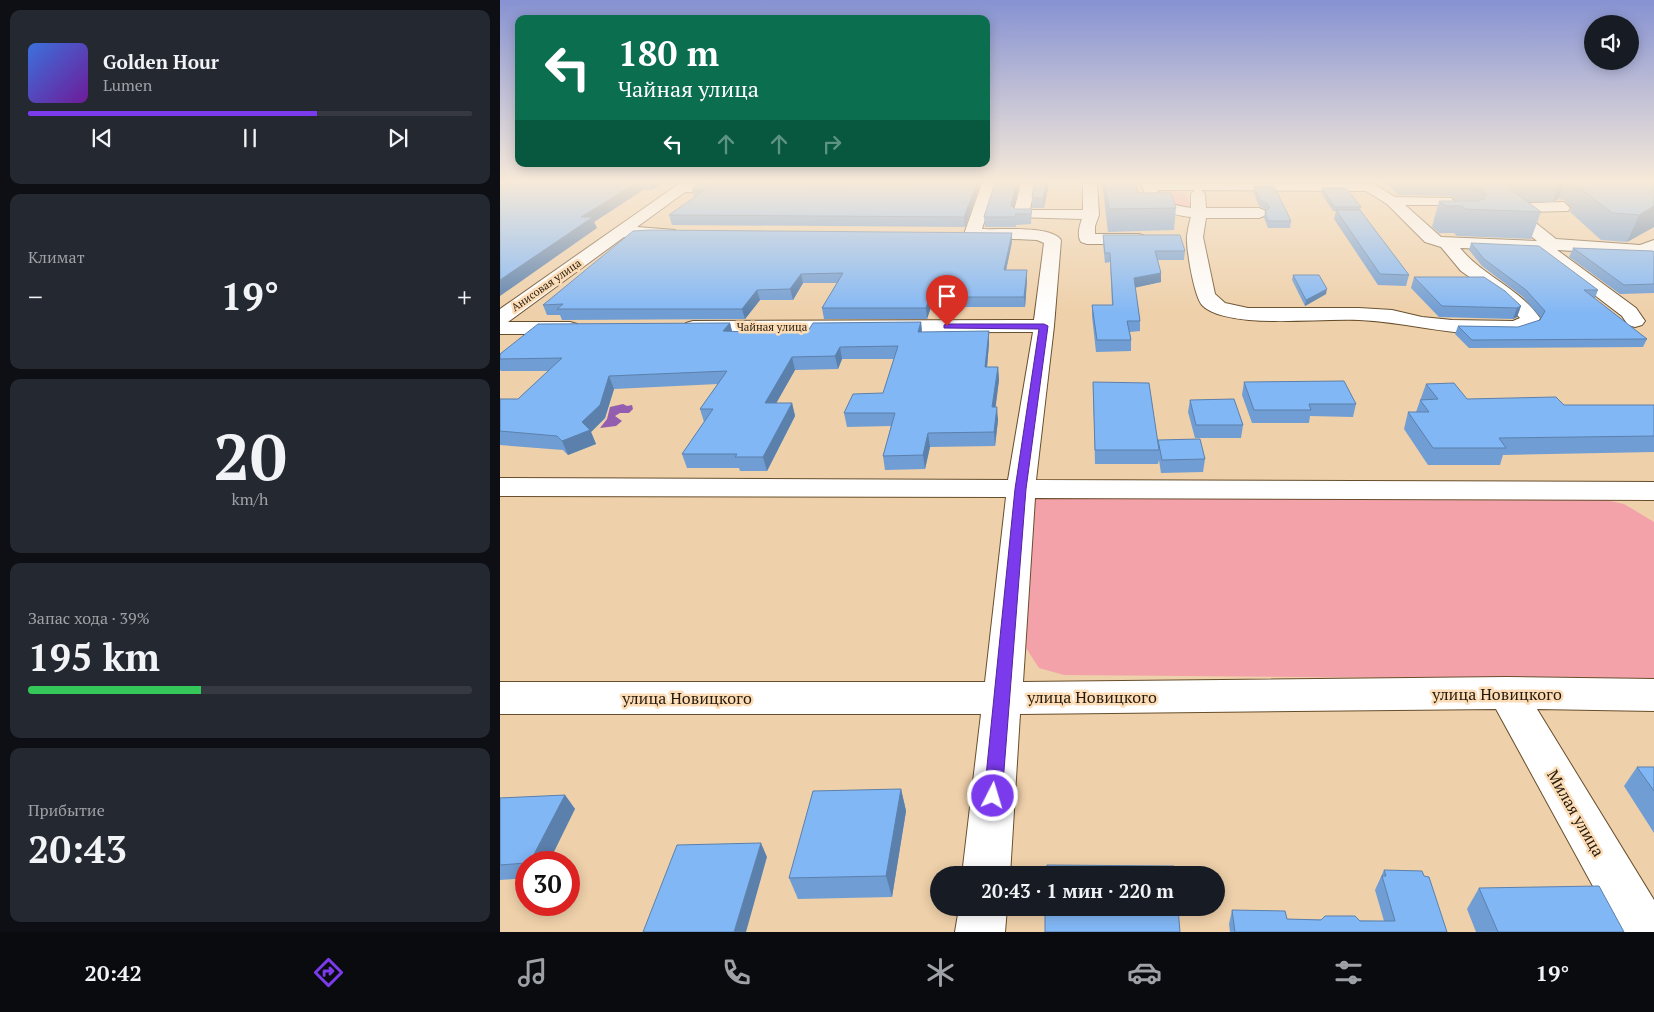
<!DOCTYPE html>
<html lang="ru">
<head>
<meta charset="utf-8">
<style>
  :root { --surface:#171b24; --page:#242831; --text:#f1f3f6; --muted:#9ea1a6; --line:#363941; --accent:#7c3aed }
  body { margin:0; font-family:"PT Serif",serif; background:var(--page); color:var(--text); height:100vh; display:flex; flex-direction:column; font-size:19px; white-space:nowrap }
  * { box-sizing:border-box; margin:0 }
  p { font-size:16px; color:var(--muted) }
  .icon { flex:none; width:28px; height:28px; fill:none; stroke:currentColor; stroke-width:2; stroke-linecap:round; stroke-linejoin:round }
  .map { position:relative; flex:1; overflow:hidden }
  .sheet { display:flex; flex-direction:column; gap:10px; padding:10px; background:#0d0f14; width:500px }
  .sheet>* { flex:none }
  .top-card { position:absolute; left:15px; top:15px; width:475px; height:152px; border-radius:10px; box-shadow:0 2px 12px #0003; background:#0b6e4f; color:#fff; overflow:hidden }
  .controls { position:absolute; left:1084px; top:15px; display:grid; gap:10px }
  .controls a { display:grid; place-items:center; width:55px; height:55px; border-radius:50%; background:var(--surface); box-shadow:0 2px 12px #0003; font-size:25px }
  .speed { position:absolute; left:15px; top:851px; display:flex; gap:10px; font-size:25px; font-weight:700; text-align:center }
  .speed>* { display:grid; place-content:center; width:65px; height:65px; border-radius:50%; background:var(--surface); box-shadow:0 2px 12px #0003; line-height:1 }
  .speed .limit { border:8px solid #d22; background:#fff; color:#111 }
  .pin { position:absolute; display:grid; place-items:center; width:42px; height:42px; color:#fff; margin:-51px -21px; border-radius:50% 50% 50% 0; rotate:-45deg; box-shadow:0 0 5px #0007 }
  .pin .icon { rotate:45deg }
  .me { position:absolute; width:55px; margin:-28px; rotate:5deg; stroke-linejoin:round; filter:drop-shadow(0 0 4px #0008) }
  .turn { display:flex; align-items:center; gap:18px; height:105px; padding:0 20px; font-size:22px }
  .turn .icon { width:65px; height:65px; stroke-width:2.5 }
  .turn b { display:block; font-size:35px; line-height:42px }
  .lanes { display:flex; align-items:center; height:48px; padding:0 20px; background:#0003; justify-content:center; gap:25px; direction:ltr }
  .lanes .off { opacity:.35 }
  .big { font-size:38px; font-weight:600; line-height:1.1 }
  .sheet .card { flex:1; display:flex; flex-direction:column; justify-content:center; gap:8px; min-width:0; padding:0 18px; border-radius:10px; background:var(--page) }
  .sheet .dial { align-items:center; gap:0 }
  .dial b { font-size:65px; line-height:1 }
  .song { display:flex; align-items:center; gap:15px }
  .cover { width:60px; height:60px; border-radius:8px; background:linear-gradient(135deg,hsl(220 70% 55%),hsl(280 70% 35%)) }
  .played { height:5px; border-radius:2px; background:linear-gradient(90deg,var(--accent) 65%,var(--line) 65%) }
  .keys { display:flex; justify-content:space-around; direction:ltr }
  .heat { display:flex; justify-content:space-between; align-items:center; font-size:28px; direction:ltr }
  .charge { height:8px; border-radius:4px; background:linear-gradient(90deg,#34c759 39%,var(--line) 0) }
  .trip { position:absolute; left:430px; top:866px; width:295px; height:50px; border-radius:25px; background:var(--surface); box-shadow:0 2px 12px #0003; font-weight:600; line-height:50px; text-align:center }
  .tabs { display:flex; height:80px; justify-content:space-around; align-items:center; background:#090b0e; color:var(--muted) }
  .tabs .icon { width:35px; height:35px }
  .tabs .current { color:var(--accent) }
  .tabs b { font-size:22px; color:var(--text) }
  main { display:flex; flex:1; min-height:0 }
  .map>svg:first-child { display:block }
  .green { fill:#f4a2aa }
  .water { fill:#945eb0 }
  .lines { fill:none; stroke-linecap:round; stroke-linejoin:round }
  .minor-casing { stroke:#684e2c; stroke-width:2 }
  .minor { fill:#fff; fill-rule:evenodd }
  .wall { fill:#709dd3 }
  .shaded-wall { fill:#5b80ac }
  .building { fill:#82b7f5; stroke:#5b80ac }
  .route { fill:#7c3aed; stroke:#51269a }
  .labels { text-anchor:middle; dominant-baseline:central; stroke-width:5; stroke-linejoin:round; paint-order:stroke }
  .far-street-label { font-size:11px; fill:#24190b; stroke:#fcddb7 }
  .near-street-label { font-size:16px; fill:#24190b; stroke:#fcddb7 }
</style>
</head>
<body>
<main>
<section class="sheet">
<div class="card">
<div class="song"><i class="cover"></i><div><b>Golden Hour</b><p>Lumen</p></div></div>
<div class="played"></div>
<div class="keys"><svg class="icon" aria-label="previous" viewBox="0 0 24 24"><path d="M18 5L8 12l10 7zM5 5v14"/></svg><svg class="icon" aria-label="pause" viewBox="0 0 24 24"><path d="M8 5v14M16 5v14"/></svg><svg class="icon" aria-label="next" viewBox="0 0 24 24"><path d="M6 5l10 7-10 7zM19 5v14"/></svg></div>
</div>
<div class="card"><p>Климат</p>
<div class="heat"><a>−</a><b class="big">19°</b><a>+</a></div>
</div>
<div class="card dial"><b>20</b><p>km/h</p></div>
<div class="card"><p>Запас хода · 39%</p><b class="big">195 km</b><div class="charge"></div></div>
<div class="card"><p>Прибытие</p><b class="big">20:43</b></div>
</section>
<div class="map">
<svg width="1154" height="932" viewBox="0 0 1154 932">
  <rect width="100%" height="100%" fill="#eed0aa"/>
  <g class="green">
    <path d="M658 190H675L686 195 692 207C672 207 667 210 658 190Z"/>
    <path d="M537 497 1097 498 1124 504 1154 522V680L564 675 539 668 526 648 530 504Z"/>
  </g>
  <path class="water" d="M123 404 127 406 132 405 133 409 129 413H120L115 416 122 421 116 426 100 428 107 419 110 407Z"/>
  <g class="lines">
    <g class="minor-casing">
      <g id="minor">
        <path d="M180 183 230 185 237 189 230 193 185 192 137 227 175 230 177 233 175 236 124 237 8 322H70L77 324 80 328 77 332 70 334H0V309Z"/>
        <path d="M482 183H496L482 229C499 230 551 225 561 240L554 326 536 480 1154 482V500L535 498 523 682 1007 677 1154 679V711L1037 709 1154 900V932H1118L996 709 520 714 510 875H462L481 714H0V682H485L506 497 0 496V478L508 480 533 332 193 333 186 331 183 327 186 323 193 321 534 320 544 243 537 240 466 237 464 234Z"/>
        <path d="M521 183H535L530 210H583V183H597L599 215 595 226V234H639L645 236 647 239 645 242 639 244H587L581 242C577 236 579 227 582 219L516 217 513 214Z"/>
        <path d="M641 183H872L895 197 951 198 976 220 974 223H962L942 205H905L941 237 1037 241 1001 211 999 208 1001 204 1064 202 1070 208 1068 211 1022 212 1056 239 1140 245 1154 240V251L1142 255 1057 250 1136 308 1145 321 1142 325 1135 327 1128 325 1122 316 1037 251 960 248C983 276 1019 288 1040 318L1036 326C981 346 916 322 859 320 823 319 785 323 749 320 736 319 711 315 702 305 694 296 686 248 687 236 688 229 689 223 691 217 666 214 649 208 641 183ZM657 190H695L691 194V208C677 206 664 204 657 190ZM701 190 866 191 887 204 925 242 941 247 961 271 1002 300 1020 318 1013 321 952 320 922 317 892 310 859 308H748L725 303 715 294 703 237 706 218H759L764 216 767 213 764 210 759 208H706L705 194Z"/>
        <path d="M459 908H507L505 932H455Z"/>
      </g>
    </g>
    <use href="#minor" class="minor"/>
  </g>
  <g class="wall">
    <path d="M0 183H162L152 190H143L94 222 97 228Z"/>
    <path d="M362 183H481L465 227 172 225 169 215 195 198 192 190 414 185 416 184 415 183Z"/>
    <path d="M495 183H519L514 207 515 209H532L531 224 516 225V227H485L484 217Z"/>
    <path d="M534 183H549L544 208H532V198Z"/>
    <path d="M602 183H635L638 193 676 208 674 230 608 232Z"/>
    <path d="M886 183H1154V227L1127 242 1101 240 1070 212 1071 207 1064 200 1058 199 1053 202H1028L1041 212 1031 239 957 236 954 233H939L932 227 939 201H956L951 196 899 195Z"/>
    <path d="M754 186 791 221 790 228H768L764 218 765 212 766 210 765 209 759 206 753 192Z"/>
    <path d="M822 188 861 207 860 210 909 275 906 286 878 285 834 219 836 211H833L821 193Z"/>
    <path d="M512 233V242L506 270H527V280L525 307H431L427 319H324L322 308 337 283H303L293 300H260L245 319 62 320 60 315H47L43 305Z"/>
    <path d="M603 235 685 251 684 260H658L661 273V282L635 287 640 321V331L630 332 631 340V351L596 352 592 316V305H612L610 262 605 263 603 244Z"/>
    <path d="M971 243 1098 290 1095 298H1093L1147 339 1143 347 969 348 955 334 958 326 1018 327 1040 320 1041 318 1023 297 982 266 969 250Z"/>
    <path d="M1073 248 1154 252V293L1120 294 1069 257Z"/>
    <path d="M793 275 826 294 805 306 792 280Z"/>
    <path d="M914 277 1021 306 1017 317 1013 319 939 317 911 288Z"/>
    <path d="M421 322 422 332 489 343 487 367H498L499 380 495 407 498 420 495 446 430 447 425 469 385 470 383 456 391 426 347 427 344 413 383 393 394 359H342L338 369 295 370 276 403H292L295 416 267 471H240L239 468H187L182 454 204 422 200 409 218 384 114 389 105 418 91 432 96 444 68 455 63 450 0 445V399H18L48 371H1L0 370V354L230 323 232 332H247L308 331Z"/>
    <path d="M593 382 658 441 705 459 703 472 661 473 659 460 658 464H595Z"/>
    <path d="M744 382 856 404 853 417 810 416 809 423H752L742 395Z"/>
    <path d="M926 384 967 399 1064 405H1154V452L1003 455 1000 465H928L904 429 908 412H916Z"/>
    <path d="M690 400 743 425 741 438H695L688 412Z"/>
    <path d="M1137 767H1154V833L1124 786Z"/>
    <path d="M401 789 406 811 392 897 298 899 289 878Z"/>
    <path d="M65 795 75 809 26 862V878L0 880V798Z"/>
    <path d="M884 870 947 932H730L729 924 732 910 787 919 884 921 875 890Z"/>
    <path d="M979 888 1124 932H976L967 909Z"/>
  </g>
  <g class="shaded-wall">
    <path d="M136 183H141L143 190 94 222 97 228 0 296V280L81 217Z"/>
    <path d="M150 183H162L152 190Z"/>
    <path d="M477 183H481L465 227 464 217Z"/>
    <path d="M517 183H519L512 215 511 205Z"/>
    <path d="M547 183H549L544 208 543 198Z"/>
    <path d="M1059 183H1064L1058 199 1053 202Z"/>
    <path d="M1154 206V227L1127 242 1139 215Z"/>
    <path d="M512 233V242L504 280V270Z"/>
    <path d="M527 270V280L525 307 524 297Z"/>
    <path d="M661 273V282L634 288V278Z"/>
    <path d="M301 274 303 283 293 300 290 289Z"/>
    <path d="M827 289 826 294 805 306 806 300Z"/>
    <path d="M257 290 260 300 245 319 242 309Z"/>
    <path d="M430 297 431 307 427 319 426 308Z"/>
    <path d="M1021 306 1017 317 1013 319 1017 308Z"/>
    <path d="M421 322 422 334 418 332Z"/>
    <path d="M230 323 233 335 223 331Z"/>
    <path d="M489 331V343L486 380 485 367Z"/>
    <path d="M340 347 342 359 338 369 335 356Z"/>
    <path d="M292 357 295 370 269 416 265 403Z"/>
    <path d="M498 367 499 380 494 420 492 407Z"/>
    <path d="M109 376 114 389 105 418 91 432 96 444 68 455 62 441Z"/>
    <path d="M292 403 295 416 267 471 263 457Z"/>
    <path d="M497 407 498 420 495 446 494 432Z"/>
    <path d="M428 433 430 447 425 469 423 455Z"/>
    <path d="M401 789 406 811 392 897 386 876Z"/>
    <path d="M65 795 75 809 49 862H30Z"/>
    <path d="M261 843 267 857 246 932H234Z"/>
  </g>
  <g class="building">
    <path d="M0 183H136L81 217H93L0 280Z"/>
    <path d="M418 183H477L464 217 169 215 206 189 192 190 199 184 414 185Z"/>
    <path d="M495 183H517L511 205 515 209H532L531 214H516L515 217H484Z"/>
    <path d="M534 183H547L543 198H532Z"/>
    <path d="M605 183H635L638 193H671L676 208 609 209Z"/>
    <path d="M972 183H1002L1041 212 965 209 962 206H946L939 201H977L984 199 987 195Z"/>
    <path d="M1081 183H1148L1154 185V206L1139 215 1112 213 1079 187Z"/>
    <path d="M754 186H774L791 221H768L765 212 770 207 766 203 760 200Z"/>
    <path d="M822 188H846L861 207H834Z"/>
    <path d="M836 210H860L909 275 880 274Z"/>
    <path d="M150 230 512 233 504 270H527L524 297H430L426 308H322L343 273 301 274 290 289 257 290 242 309H57L63 304 43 305 133 231Z"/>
    <path d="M603 235H680L685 251H655L661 273 634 278 640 321H627L631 340H597L592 305H613L610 253H605Z"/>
    <path d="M971 243 1039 246 1098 290H1084L1147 339 972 340 958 326 1018 327 1040 320 1045 311 1026 290 984 259Z"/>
    <path d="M1073 248 1153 251 1154 252V284L1124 285Z"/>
    <path d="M793 275H819L827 289 806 300Z"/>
    <path d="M914 277H984L1005 291 1021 306 1017 308 942 306Z"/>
    <path d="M421 322 418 332 489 331 485 367H498L492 407H497L494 432 428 433 423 455 383 456 395 413H344L353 394 383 393 398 346 340 347 335 356 292 357 265 403H292L263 457H235L237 454H182L213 409H200L227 371 109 376 100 405 82 422 90 430 62 441 57 436 0 431V399H18L62 358 0 359V354L38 324 230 323 223 331 247 332 308 331 313 323Z"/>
    <path d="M844 381 856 404H809L811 410H754L744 382Z"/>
    <path d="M593 382 649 383 659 450H595Z"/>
    <path d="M954 383 967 399 1056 397 1064 405H1154V436L999 438 1006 448H933L908 412H929L920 400 938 399 926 384Z"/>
    <path d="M734 399 743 425H696L690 400Z"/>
    <path d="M700 439 705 459 662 460 658 440Z"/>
    <path d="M1137 767H1154V791Z"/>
    <path d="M401 789 386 876 289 878 313 791Z"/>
    <path d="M65 795 30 862H26V863L0 865V798Z"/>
    <path d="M261 843 234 932H143L177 845Z"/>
    <path d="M547 865 674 866 675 875H546Z"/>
    <path d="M884 870 922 871 924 876 929 877 947 932H735L732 910 785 911 787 919 821 920 825 916H855L860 921H895L882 876H886Z"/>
    <path d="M1099 886 1124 932H998L979 888Z"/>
    <path d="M545 908H678L680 932H545Z"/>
  </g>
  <linearGradient id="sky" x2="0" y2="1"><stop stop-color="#8692d2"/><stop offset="0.58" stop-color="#f7ead9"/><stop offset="1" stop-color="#f7ead9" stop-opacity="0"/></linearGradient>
  <rect width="1154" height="313" fill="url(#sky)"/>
  <path class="route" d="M447 324H544L548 326 526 489 502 796 500 802 493 805 487 802 484 796 515 489 539 329 444 328V325Z"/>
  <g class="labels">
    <g class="far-street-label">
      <text transform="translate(46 285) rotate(-35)">Анисовая улица</text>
      <text x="272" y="327">Чайная улица</text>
    </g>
    <g class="near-street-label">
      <text x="997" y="694">улица Новицкого</text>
      <text x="592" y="697">улица Новицкого</text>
      <text x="187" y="698">улица Новицкого</text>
      <text transform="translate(1076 813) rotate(60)">Милая улица</text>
    </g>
  </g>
</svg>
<div class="controls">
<a><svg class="icon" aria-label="sound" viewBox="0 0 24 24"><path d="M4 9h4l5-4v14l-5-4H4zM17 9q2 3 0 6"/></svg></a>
</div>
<div class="speed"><div class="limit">30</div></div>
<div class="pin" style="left:447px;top:326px;background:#d93025"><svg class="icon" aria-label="arrive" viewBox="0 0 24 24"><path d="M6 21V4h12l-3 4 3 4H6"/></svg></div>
<svg class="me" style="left:493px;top:796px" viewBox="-20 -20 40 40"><circle r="17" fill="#7c3aed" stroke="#fff" stroke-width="3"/><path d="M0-11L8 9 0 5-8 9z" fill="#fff"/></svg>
<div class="trip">20:43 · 1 мин · 220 m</div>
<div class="top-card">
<div class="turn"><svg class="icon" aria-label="left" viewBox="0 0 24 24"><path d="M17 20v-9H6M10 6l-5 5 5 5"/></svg><div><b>180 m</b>Чайная улица</div></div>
<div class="lanes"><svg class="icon" aria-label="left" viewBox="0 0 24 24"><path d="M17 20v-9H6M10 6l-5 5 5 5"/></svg><svg class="icon off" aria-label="ahead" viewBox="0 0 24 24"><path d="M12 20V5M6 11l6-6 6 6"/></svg><svg class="icon off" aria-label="ahead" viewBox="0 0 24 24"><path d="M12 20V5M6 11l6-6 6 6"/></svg><svg class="icon off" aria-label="right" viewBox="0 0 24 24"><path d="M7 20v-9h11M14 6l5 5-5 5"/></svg></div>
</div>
</div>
</main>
<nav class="tabs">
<b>20:42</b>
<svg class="icon current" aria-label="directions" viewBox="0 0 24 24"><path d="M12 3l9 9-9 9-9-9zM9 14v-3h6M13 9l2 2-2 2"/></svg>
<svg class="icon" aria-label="music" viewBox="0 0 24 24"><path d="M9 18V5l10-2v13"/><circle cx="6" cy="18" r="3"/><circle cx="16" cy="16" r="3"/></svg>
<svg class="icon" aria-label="phone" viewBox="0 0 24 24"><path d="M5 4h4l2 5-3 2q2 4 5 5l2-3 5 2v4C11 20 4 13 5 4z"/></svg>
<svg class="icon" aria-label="climate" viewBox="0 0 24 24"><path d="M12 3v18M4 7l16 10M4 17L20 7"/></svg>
<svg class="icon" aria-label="car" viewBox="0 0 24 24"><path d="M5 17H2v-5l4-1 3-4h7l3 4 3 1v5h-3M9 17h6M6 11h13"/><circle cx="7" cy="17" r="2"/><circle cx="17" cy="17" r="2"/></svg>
<svg class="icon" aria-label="filters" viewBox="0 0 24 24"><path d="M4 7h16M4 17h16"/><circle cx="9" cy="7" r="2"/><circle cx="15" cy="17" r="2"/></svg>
<b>19°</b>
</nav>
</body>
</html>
